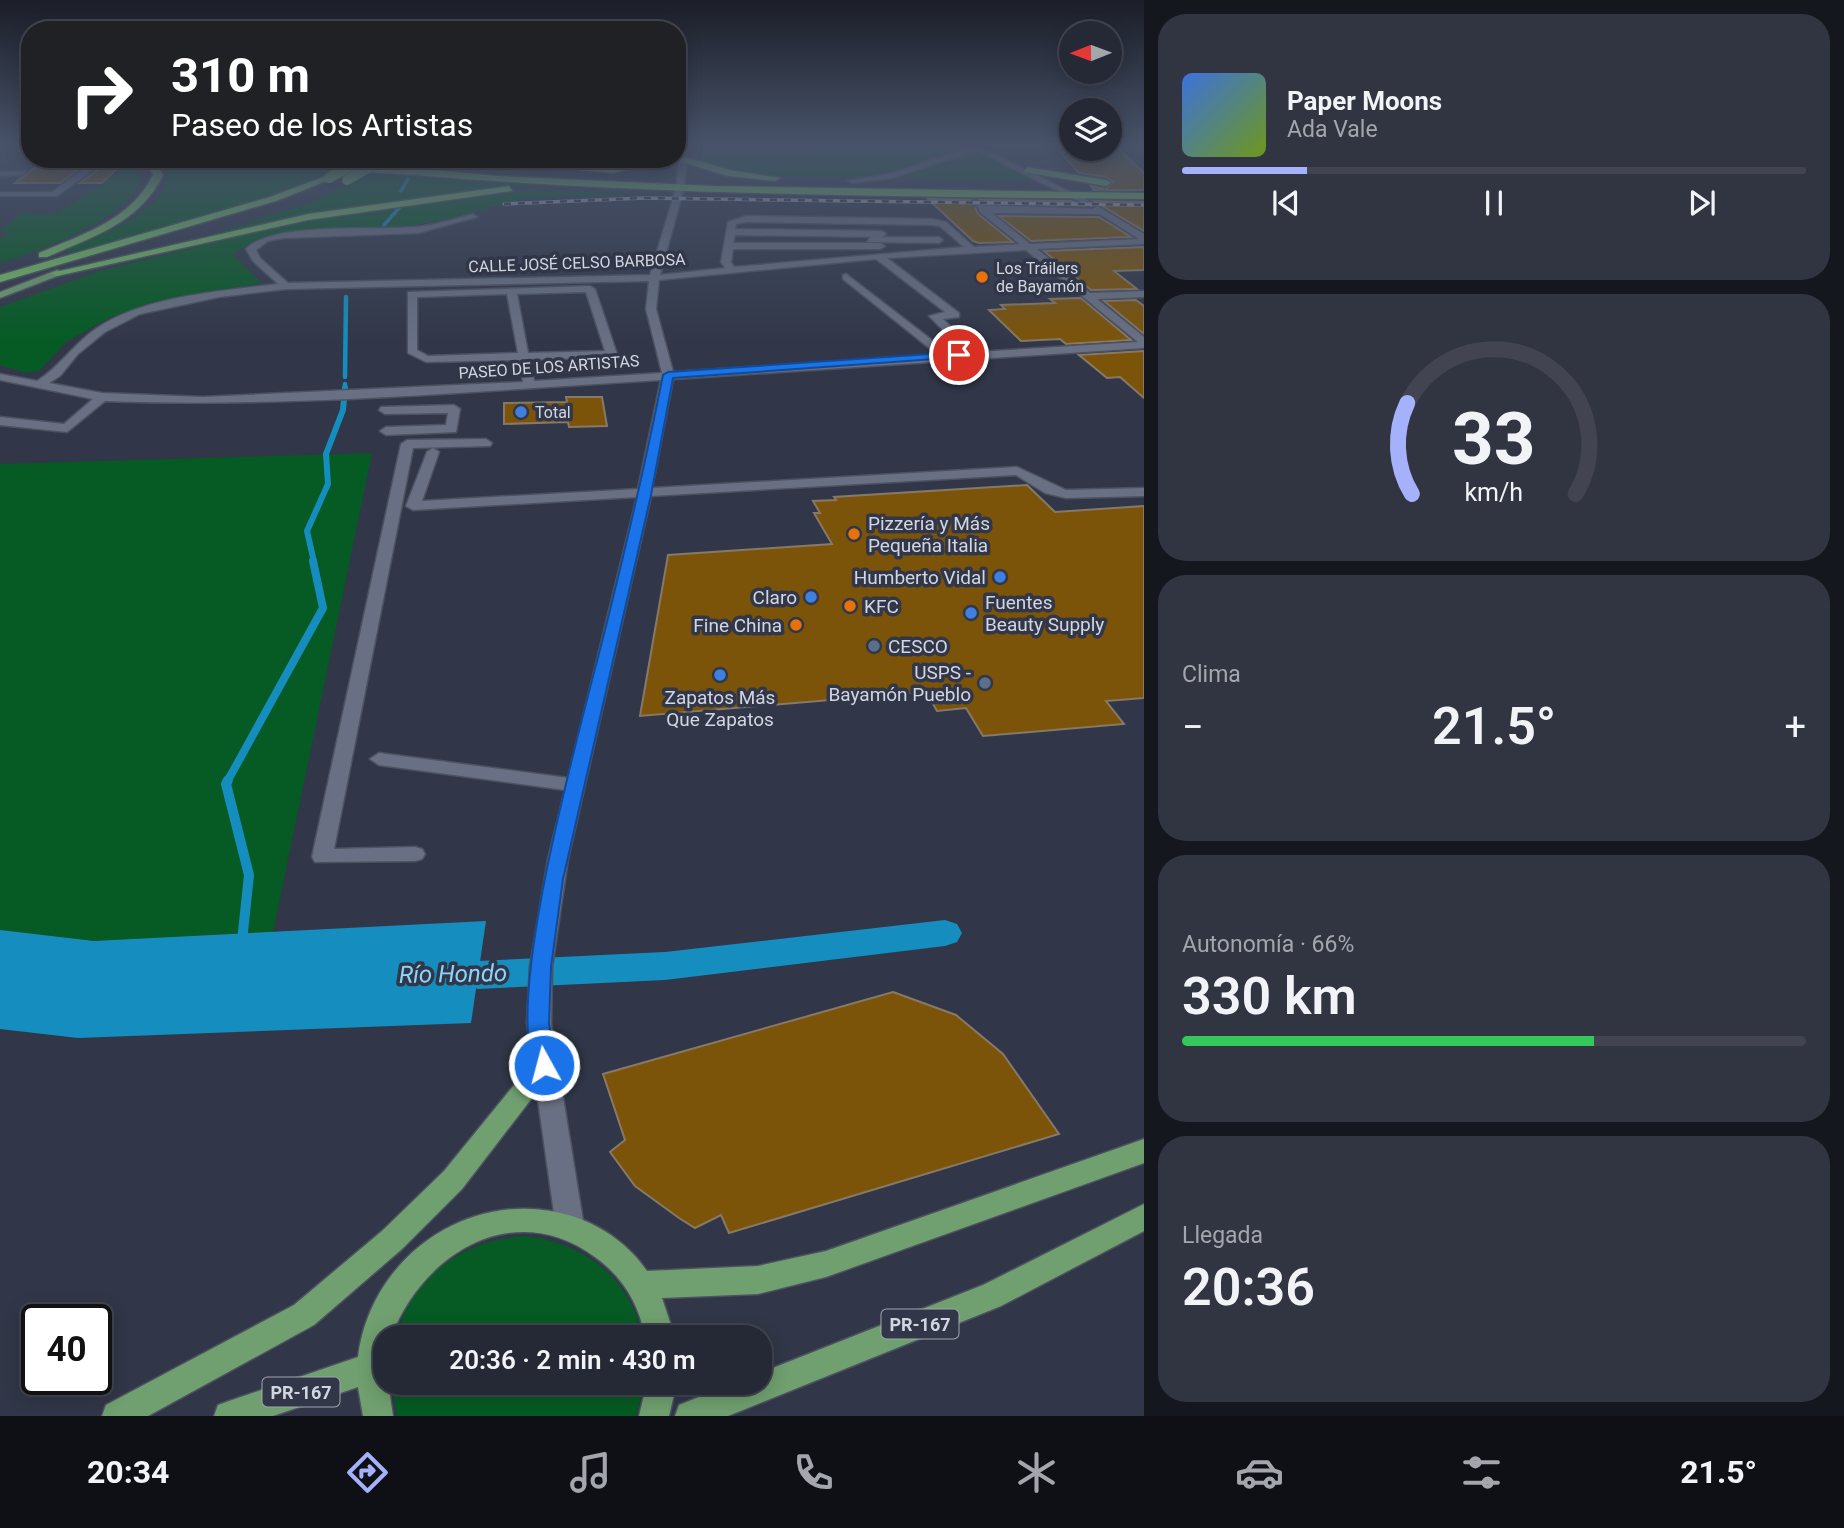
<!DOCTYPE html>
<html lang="es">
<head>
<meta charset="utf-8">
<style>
  :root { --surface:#252936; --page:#313542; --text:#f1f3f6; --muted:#a3a6ad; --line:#424551; --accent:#a6b1fc }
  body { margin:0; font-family:Roboto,sans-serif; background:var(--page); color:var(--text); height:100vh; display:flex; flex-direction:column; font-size:26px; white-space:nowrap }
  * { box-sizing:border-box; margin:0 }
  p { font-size:23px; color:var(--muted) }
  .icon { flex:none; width:38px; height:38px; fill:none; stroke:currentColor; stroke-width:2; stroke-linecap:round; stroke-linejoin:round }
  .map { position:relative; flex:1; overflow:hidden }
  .sheet { display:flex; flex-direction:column; gap:14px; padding:14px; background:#14171e; width:700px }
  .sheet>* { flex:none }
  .hud { position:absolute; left:21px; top:21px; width:665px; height:147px; border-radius:28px; box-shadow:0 4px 18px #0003,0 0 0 2px var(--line); background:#202124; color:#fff; overflow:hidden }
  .needle { width:46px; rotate:269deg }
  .fabs { position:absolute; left:1059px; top:21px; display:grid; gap:14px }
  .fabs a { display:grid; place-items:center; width:63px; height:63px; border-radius:50%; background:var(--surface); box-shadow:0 4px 18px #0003,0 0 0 2px var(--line); font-size:35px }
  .speed { position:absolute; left:21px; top:1304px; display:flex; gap:14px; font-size:35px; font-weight:700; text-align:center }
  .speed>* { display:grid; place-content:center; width:91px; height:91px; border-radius:50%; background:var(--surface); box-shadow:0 4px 18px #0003,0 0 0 2px var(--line); line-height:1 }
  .speed .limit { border:4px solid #111; border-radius:10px; background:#fff; color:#111 }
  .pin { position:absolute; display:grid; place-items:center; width:60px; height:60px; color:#fff; margin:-30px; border:4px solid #fff; border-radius:50%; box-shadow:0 2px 7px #0007 }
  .me { position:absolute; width:77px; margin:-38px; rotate:353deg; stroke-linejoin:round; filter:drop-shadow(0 0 5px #0008) }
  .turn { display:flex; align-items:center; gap:24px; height:147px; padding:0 35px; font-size:32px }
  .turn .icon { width:91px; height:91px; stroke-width:2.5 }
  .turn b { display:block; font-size:49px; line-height:60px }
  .big { font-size:52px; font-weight:600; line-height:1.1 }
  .sheet .widget { flex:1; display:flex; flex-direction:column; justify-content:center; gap:10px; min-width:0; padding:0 24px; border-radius:28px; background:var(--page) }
  .sheet .dial { align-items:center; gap:0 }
  .dial svg { height:182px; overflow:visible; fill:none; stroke:var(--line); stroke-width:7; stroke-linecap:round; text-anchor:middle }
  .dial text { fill:var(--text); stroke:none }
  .song { display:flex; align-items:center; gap:21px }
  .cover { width:84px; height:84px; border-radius:10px; background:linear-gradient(135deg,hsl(220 70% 55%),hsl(80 70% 35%)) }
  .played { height:7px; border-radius:4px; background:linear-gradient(90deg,var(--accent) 20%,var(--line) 20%) }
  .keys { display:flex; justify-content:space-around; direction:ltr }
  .heat { display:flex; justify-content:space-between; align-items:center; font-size:38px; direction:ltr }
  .charge { height:10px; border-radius:5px; background:linear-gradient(90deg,#34c759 66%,var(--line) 0) }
  .trip { position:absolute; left:373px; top:1325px; width:399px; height:70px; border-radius:28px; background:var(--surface); box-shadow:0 4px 18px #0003,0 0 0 2px var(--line); font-weight:600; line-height:70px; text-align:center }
  .dock { display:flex; height:112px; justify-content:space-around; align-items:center; background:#0f1016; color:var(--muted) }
  .dock .icon { width:49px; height:49px }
  .dock .selected { color:var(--accent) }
  .dock b { font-size:32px; color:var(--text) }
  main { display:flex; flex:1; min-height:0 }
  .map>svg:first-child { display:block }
  .green { fill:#055b23 }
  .water { fill:#158ebf }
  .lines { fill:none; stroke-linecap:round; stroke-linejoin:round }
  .stream-far4 { stroke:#158ebf; stroke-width:3.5 }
  .stream-far3 { stroke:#158ebf; stroke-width:4.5 }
  .stream-far2 { stroke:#158ebf; stroke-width:6 }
  .stream-far1 { stroke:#158ebf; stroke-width:8 }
  .stream { stroke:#158ebf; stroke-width:10 }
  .canal { fill:#158ebf; fill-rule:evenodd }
  .building { fill:#7c5409; stroke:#867967; stroke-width:2 }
  .minor-tunnel { stroke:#494f5f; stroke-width:8; stroke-dasharray:8 4.5; stroke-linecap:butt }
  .minor-casing { stroke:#4d5260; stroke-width:3 }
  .major-casing { stroke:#4d5260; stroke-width:3 }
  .highway-casing { stroke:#4d5260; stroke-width:3 }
  .minor { fill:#697083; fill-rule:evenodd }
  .major { fill:#70a06f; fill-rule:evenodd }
  .highway { fill:#74c062; fill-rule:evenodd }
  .rail-casing { stroke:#a4a8b5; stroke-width:3.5 }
  .rail { stroke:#313748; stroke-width:2.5; stroke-dasharray:7; stroke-linecap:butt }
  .highway-bridge-casing { stroke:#4d5260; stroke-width:11; stroke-linecap:butt }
  .highway-bridge { stroke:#74c062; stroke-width:10 }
  .route { fill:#1a73e8; stroke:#114b97; stroke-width:2 }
  .food-dot { fill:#e8710a; stroke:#313748; stroke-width:2.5 }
  .shop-dot { fill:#3f7fe0; stroke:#313748; stroke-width:2.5 }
  .service-dot { fill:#5c6f8a; stroke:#313748; stroke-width:2.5 }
  .labels { text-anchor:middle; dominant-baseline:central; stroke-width:7; stroke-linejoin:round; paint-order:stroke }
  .far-street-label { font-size:16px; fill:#d2d6e1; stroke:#313748 }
  .far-poi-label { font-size:16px; fill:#d2d6e1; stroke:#313748; text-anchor:start }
  .shield { fill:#313748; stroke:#a2a6b3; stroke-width:2 }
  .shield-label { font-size:18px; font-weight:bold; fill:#d2d6e1 }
  .poi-label { font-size:19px; fill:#d2d6e1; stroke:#313748; text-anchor:start }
  .near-water-label { font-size:24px; font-style:italic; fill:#8bd4fb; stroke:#313748 }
</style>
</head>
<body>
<main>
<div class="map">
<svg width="1144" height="1416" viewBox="0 0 1144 1416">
  <rect width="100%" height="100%" fill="#313748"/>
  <g class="green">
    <path d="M953 146 979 153 1038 181 770 176 725 170 701 162 698 147Z"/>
    <path d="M101 159H134C172 204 31 255 0 263V238L8 232 0 231 21 213C31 213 45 216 55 213 66 208 118 174 124 166Z"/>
    <path d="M159 159H240L335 170 257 202 86 251 69 253 67 251 71 248C97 236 196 200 159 159Z"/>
    <path d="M439 159H650C604 178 492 163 439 159Z"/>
    <path d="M390 163 562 175 384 167Z"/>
    <path d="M374 173 554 185 468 191 369 205 184 243 310 203Z"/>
    <path d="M532 190 633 194 522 199 448 219 395 229 265 236 232 254 261 283 148 305 111 317 66 342 39 371 27 373 0 365V307L100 271 287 224Z"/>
    <path d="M372 453 273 932 94 941 0 930V464Z"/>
    <path d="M525 1236C582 1242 632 1278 642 1337H396C413 1275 463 1240 525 1236Z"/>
    <path d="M391 1383 645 1382V1383L636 1416H397Z"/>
  </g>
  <path class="water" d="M486 921 471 1023 78 1038 0 1029V930L94 941Z"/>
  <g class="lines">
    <g class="stream-far4">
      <path d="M401 191 408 179"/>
      <path d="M384 225 400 207"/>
    </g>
    <g class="stream-far3">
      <path d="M345 377 346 297"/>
      <path d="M345 390V384"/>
    </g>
    <path class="stream-far2" d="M314 562 307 531 328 484 326 454 343 410 345 388"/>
    <path class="stream-far1" d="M227 782 323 608 313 561"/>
    <path class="stream" d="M228 780 226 784 249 875 242 941"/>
    <path class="canal" d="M945 920 957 924 962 933 957 942 945 946 665 980 478 989 465 985 460 975 465 965 478 961 665 952Z"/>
  </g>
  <g class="building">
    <path d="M1055 146H1071V149H1110V146H1116L1144 173V190H1094L1091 186 1106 189 1113 182 1106 177 1079 173Z"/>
    <path d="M47 159H87V163L60 183H15Z"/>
    <path d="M101 159H127L102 183H80L99 169Z"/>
    <path d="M928 199 1072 201 1083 206 1091 201 1144 202V231L1097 203 1092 206 977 202 975 206 978 214 1013 242 979 243 973 241Z"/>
    <path d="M999 216 1099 217 1131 237 1031 241Z"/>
    <path d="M1144 247V270L1114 271 1137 289 1091 290 1044 251Z"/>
    <path d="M1081 298 1131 340 1066 344 1060 339 1021 341 989 310 1005 309 1001 305 1055 303 1050 299Z"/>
    <path d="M1136 300 1144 306V334L1104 301Z"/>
    <path d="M1144 351V398L1120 377 1107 378 1079 355Z"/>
    <path d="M566 397H602L607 426 569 427 568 422 504 424V403L567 402Z"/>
    <path d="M1027 485 1055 512 1144 506V698L1106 701 1124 724 983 736 966 708 937 711 926 692 640 716 668 555 832 544 814 513H820L813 501 836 500 834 497Z"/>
    <path d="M893 992 956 1015 1003 1054 1059 1134 729 1233 721 1215 695 1228 679 1218 635 1186 610 1152 625 1140 603 1074Z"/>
  </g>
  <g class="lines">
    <g class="minor-tunnel">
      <path d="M972 199 980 207"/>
      <path d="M1085 201 1097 209"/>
    </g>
    <g class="minor-casing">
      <g id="minor">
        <path d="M680 146H688L684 188 660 275 725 268 721 262 728 222 746 216 932 219 946 222 974 247 1020 244 980 212 977 205 1093 209 1097 206 1144 234V244L1037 249 1090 293 1144 291V297L1097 299 1144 337V348L673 379 652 488 1017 467 1066 490 1144 488V496L1066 498 1045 493 1016 475 651 496 568 859 552 967 551 1023 584 1227 580 1236 570 1240 560 1236 556 1227 527 1023 530 967 548 859 565 790 379 765 370 759 379 753 568 778 637 497 413 510 406 506 427 452 433 448 439 452 422 501 638 489 661 380C476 391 290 408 105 401L67 432 0 425V417L64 424 93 399 0 380V374L37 381C60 367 74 343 97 328 145 296 222 291 278 284L253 261 246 249C275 221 373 231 415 227 434 226 454 219 473 214L477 217 418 233 284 238 268 241 256 250 260 258 288 283 650 275 676 188ZM992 213 1100 214 1139 239 1030 244ZM746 222 932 225 940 226 964 247 734 267 731 262 733 249H880L885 246 880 243H733L735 235 882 237 886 234 882 231 735 229 736 224ZM1026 250 1138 342 977 352 943 319 959 317V313L887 258ZM876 259 945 312 929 316 966 353 950 354 846 274 843 275V279L938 355 673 372 656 309 659 280ZM649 281 646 309 662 373 534 381 530 360 611 357 617 354 595 289 590 286 408 292V353L426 362 519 360 523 382 203 397 102 393 49 383 60 376 78 354 105 332 140 314 219 297 286 289ZM586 292 605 351 528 353 517 294ZM507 294 518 353 428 356 417 350V297Z"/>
        <path d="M974 146H985L982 148 1089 201 1082 203 976 150 893 178 852 183 848 181 889 174Z"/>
        <path d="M90 159H98L97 167 57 196H0V192H52L90 164Z"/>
        <path d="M26 171 23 175 0 176V172Z"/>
        <path d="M870 237H939L943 240 939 243 867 242Z"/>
        <path d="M454 405 460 409 456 432 386 435 380 431 386 427 446 425 448 413 385 414 379 410 381 407Z"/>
        <path d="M486 439 492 443 490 446 413 448 334 849 415 847 422 849 425 854 422 859 415 861 315 862 312 857 401 444 407 440Z"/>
      </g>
    </g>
    <g class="major-casing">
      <g id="major">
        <path d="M57 270 60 271V275L0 298V292Z"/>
        <path d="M544 1055 552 1058 556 1065 552 1072 462 1189 402 1249 314 1325 148 1416H102L106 1405 294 1305 382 1231 444 1171 536 1058Z"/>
        <path d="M1144 1139V1163L826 1277 758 1294 662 1298 675 1337H645C639 1304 623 1277 595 1257 514 1197 423 1253 391 1337H385V1382H388L393 1416H363L358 1387 273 1416H214L218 1405 229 1401 358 1357C371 1253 476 1184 575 1217 604 1227 630 1246 647 1271L758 1266 826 1251Z"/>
        <path d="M1144 1204V1231L1001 1306 728 1416H675L679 1405 736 1382H760V1373L983 1285Z"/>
        <path d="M647 1382H677L669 1416H639Z"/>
      </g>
    </g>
    <g class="highway-casing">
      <g id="highway">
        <path d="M682 156 729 170 780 178 775 181 728 176 679 161Z"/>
        <path d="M144 159H153L163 175C140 223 92 237 47 257H39V253C83 234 131 220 153 175Z"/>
        <path d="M280 159H312L498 176 714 186 1144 193V199C904 197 665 195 426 176 400 174 297 169 280 159Z"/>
        <path d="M648 159H664L614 173 578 170 614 167Z"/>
        <path d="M1027 167 1106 180 1111 183 1106 186 1024 172Z"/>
        <path d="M326 176 334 178 276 201 0 282V275L270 197Z"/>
        <path d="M509 186 512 191 308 220 57 276 51 273 308 214Z"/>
      </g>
    </g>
    <use href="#minor" class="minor"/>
    <use href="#major" class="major"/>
    <use href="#highway" class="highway"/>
    <g class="rail-casing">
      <path id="rail" d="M504 204 644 198 1144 205"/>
    </g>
    <use href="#rail" class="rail"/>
    <g class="highway-bridge-casing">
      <g id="highway-bridge">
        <path d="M329 178 358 162"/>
        <path d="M347 180 384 159"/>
      </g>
    </g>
    <use href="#highway-bridge" class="highway-bridge"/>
  </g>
  <linearGradient id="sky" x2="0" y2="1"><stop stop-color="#1b1e28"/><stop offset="0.42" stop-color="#48536a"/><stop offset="1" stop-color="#48536a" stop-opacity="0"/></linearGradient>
  <rect width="1144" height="344" fill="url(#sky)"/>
  <path class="route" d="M959 352 963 357 673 378 651 495 563 879 551 967 549 1023 555 1065 551 1072 544 1075 536 1072C500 998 588 702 609 614 629 534 647 455 663 375L668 372Z"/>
  <g class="food-dot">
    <circle cx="982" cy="277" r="7"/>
    <circle cx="854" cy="534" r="7"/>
    <circle cx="850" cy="606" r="7"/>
    <circle cx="796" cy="625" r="7"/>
  </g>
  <g class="shop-dot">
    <circle cx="521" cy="412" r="7"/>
    <circle cx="1000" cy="577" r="7"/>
    <circle cx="811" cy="597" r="7"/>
    <circle cx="971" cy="613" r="7"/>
    <circle cx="720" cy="675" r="7"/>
  </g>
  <g class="service-dot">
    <circle cx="874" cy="646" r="7"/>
    <circle cx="985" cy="683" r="7"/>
  </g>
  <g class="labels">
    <g class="far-street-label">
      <text transform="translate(577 263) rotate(-2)">CALLE JOSÉ CELSO BARBOSA</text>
      <text transform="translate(549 367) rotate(-4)">PASEO DE LOS ARTISTAS</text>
    </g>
    <g class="far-poi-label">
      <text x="996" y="268">Los Tráilers<tspan x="996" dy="18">de Bayamón</tspan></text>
      <text x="535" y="412">Total</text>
    </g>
    <g class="shield">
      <rect x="881.5" y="1309.5" width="77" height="29" rx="5"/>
      <rect x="262.5" y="1377.5" width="77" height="29" rx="5"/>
    </g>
    <g class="shield-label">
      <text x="920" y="1324">PR-167</text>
      <text x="301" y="1392">PR-167</text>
    </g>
    <g class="poi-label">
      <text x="868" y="523">Pizzería y Más<tspan x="868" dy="22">Pequeña Italia</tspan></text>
      <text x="986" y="577" text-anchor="end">Humberto Vidal</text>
      <text x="797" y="597" text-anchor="end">Claro</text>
      <text x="985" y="602">Fuentes<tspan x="985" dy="22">Beauty Supply</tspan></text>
      <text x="864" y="606">KFC</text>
      <text x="782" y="625" text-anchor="end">Fine China</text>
      <text x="888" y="646">CESCO</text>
      <text x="971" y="672" text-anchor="end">USPS -<tspan x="971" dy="22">Bayamón Pueblo</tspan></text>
      <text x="720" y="697" text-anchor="middle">Zapatos Más<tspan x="720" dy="22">Que Zapatos</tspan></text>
    </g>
    <g class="near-water-label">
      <text transform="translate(453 974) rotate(-1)">Río Hondo</text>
    </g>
  </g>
</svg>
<div class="fabs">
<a><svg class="needle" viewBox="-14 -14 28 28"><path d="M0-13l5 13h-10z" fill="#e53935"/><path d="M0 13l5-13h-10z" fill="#a3a6ad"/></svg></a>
<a><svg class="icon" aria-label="layers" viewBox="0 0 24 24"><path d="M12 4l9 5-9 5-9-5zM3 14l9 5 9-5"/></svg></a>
</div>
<div class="speed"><div class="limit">40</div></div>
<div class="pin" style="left:959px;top:355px;background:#d93025"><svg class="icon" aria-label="arrive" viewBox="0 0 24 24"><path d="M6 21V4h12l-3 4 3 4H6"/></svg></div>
<svg class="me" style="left:544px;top:1065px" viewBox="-20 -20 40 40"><circle r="17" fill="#1a73e8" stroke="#fff" stroke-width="3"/><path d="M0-11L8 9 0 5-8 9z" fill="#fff"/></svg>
<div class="trip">20:36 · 2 min · 430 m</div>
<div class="hud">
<div class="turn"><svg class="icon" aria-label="right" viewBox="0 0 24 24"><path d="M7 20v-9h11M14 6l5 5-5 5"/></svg><div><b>310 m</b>Paseo de los Artistas</div></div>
</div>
</div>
<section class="sheet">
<div class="widget">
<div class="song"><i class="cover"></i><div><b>Paper Moons</b><p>Ada Vale</p></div></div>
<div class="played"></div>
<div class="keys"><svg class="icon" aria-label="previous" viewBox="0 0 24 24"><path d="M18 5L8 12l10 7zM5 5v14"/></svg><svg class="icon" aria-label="pause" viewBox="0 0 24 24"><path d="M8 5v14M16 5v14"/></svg><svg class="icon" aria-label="next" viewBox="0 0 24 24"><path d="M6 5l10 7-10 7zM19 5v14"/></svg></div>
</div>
<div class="widget dial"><svg viewBox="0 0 100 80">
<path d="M14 69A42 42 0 1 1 86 69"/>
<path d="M14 69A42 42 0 0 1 12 29" stroke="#a6b1fc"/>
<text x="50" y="56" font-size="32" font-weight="700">33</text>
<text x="50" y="72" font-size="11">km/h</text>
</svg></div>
<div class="widget"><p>Clima</p>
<div class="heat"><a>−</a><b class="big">21.5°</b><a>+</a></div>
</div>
<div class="widget"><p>Autonomía · 66%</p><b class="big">330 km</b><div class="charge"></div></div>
<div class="widget"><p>Llegada</p><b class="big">20:36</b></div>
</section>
</main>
<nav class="dock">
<b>20:34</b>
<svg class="icon selected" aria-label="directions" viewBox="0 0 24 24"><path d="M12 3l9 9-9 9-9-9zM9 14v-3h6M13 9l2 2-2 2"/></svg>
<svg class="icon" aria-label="music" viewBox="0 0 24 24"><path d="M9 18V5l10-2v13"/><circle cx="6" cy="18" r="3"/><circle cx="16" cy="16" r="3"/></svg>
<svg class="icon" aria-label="phone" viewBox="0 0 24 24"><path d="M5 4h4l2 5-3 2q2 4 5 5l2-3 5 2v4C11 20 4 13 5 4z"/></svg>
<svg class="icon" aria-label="climate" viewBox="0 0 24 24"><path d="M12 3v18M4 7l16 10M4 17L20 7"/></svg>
<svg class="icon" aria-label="car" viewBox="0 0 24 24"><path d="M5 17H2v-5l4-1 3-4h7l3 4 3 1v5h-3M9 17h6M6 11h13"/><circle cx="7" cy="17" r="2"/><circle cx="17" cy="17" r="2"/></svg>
<svg class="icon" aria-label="filters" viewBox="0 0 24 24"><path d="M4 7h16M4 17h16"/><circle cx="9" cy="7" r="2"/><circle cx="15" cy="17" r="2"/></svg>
<b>21.5°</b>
</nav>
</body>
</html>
